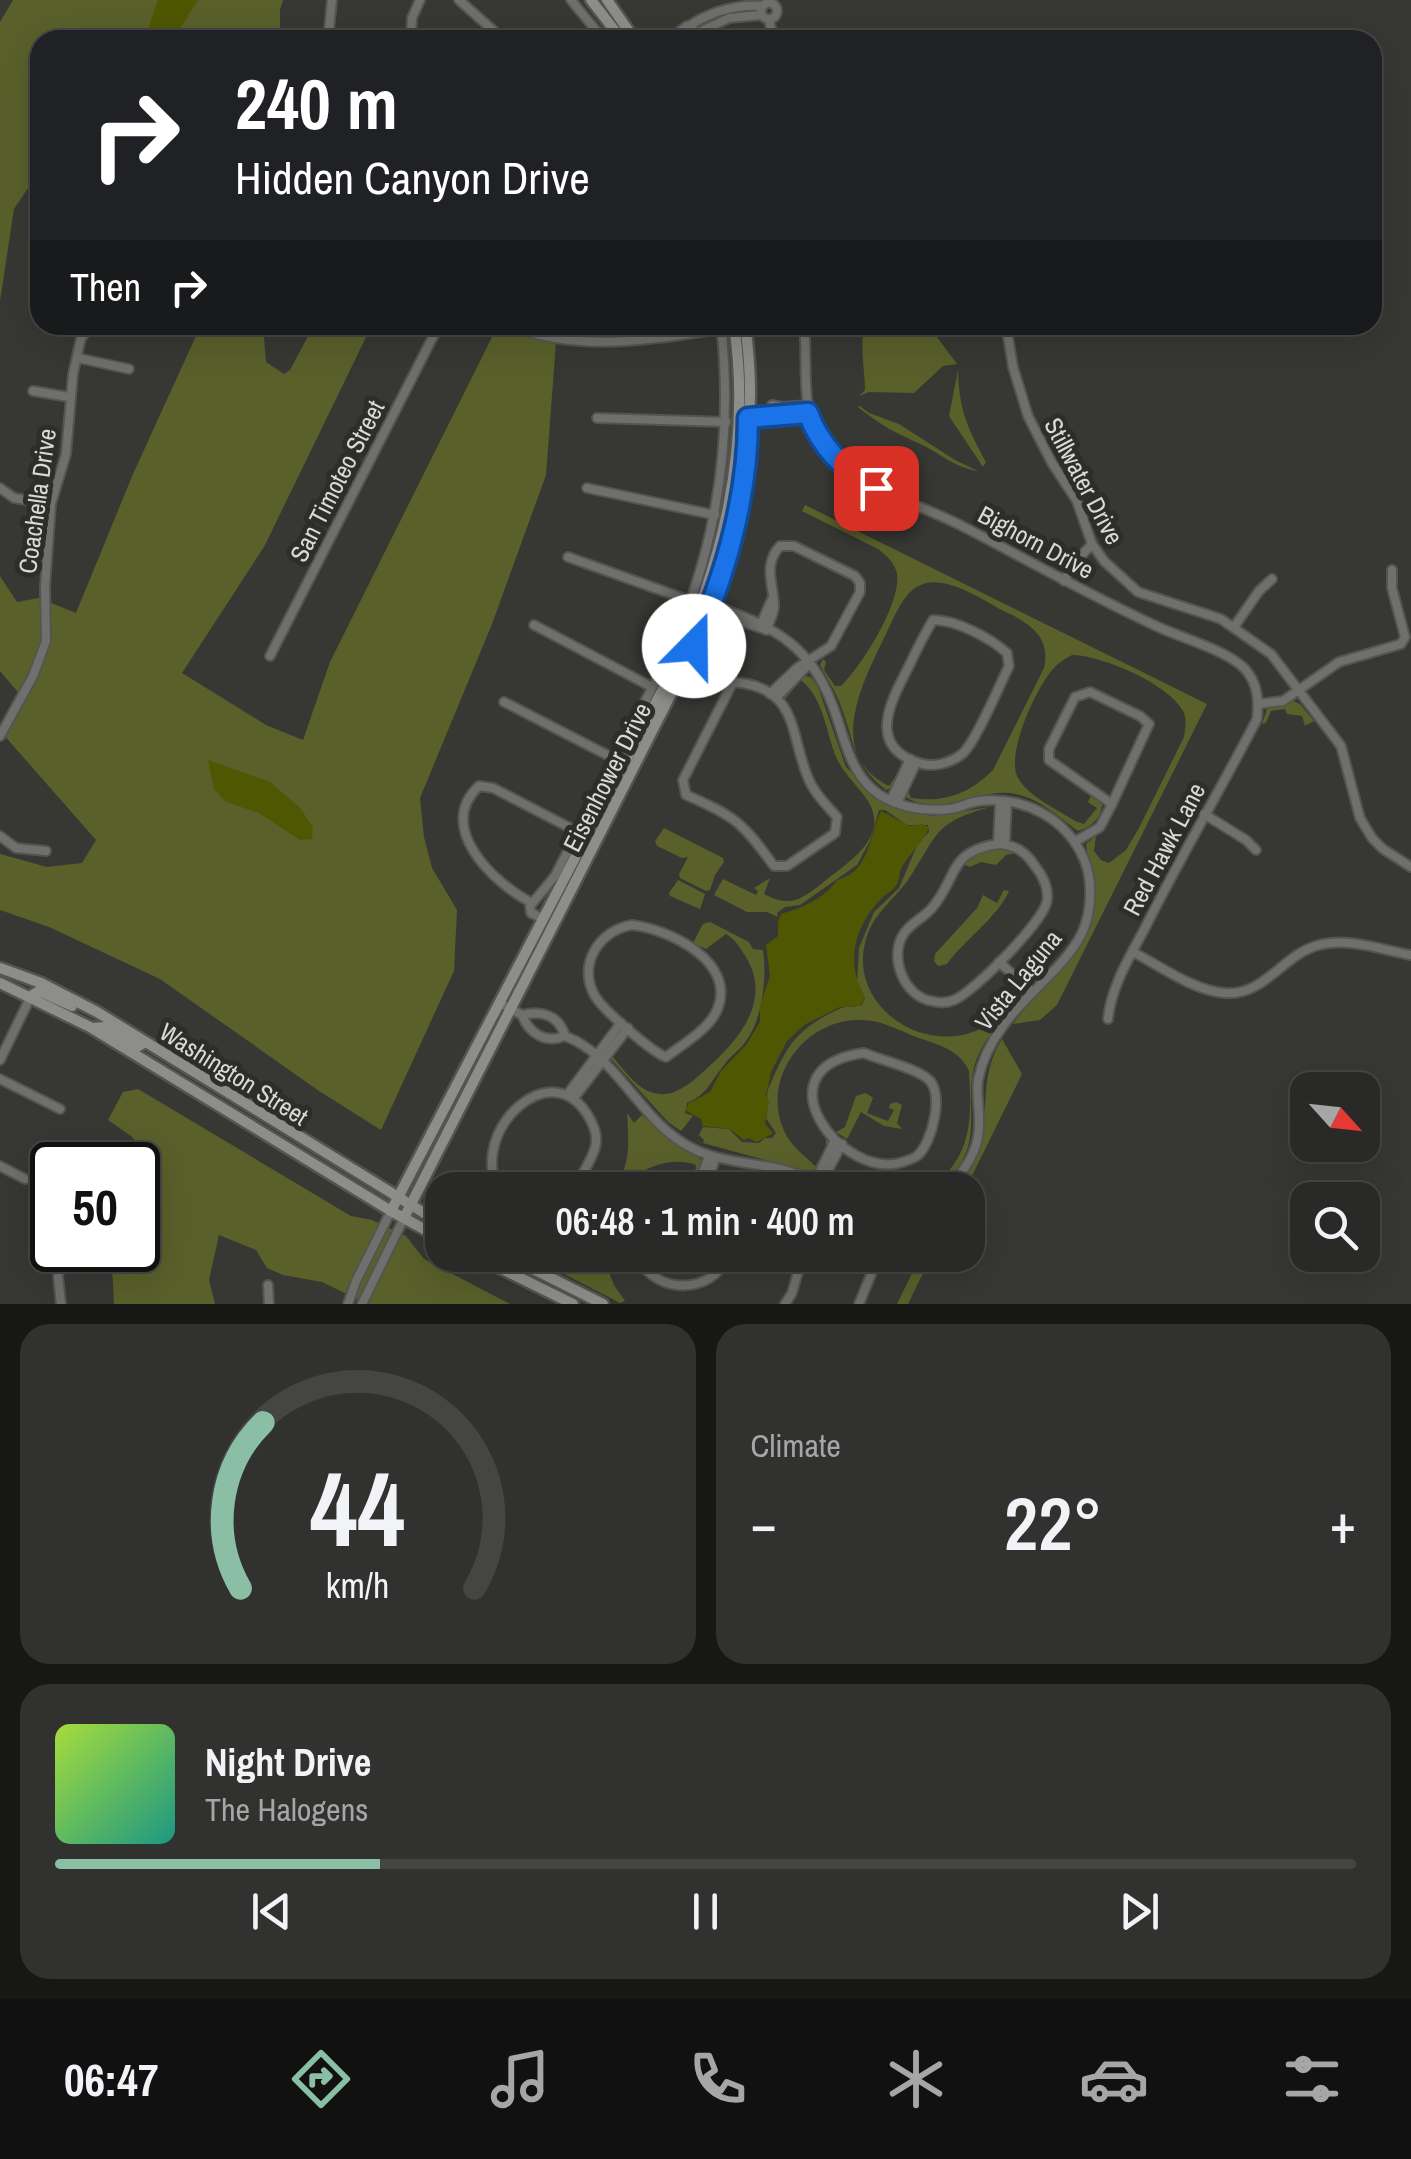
<!DOCTYPE html>
<html lang="en">
<head>
<meta charset="utf-8">
<style>
  :root { --surface:#292a27; --page:#31322f; --text:#f1f3f6; --muted:#a5a7a7; --line:#454644; --accent:#8abfa5 }
  body { margin:0; font-family:"Archivo Narrow",sans-serif; background:var(--page); color:var(--text); height:100vh; display:flex; flex-direction:column; font-size:38px; white-space:nowrap }
  * { box-sizing:border-box; margin:0 }
  p { font-size:32px; color:var(--muted) }
  .icon { flex:none; width:55px; height:55px; fill:none; stroke:currentColor; stroke-width:2; stroke-linecap:round; stroke-linejoin:round }
  .map { position:relative; height:1304px; overflow:hidden }
  .side { display:flex; flex-direction:column; gap:20px; padding:20px; background:#171715; flex:1 }
  .side>* { flex:none }
  .guide { position:absolute; left:30px; top:30px; width:1352px; height:305px; border-radius:30px; box-shadow:0 10px 40px #0002,0 0 0 2px var(--line); background:#202124; color:#fff; overflow:hidden }
  .needle { width:65px; rotate:117deg }
  .buttons { position:absolute; left:1290px; top:1072px; display:grid; gap:20px }
  .buttons a { display:grid; place-items:center; width:90px; height:90px; border-radius:20px; background:var(--surface); box-shadow:0 10px 40px #0002,0 0 0 2px var(--line); font-size:50px }
  .speed { position:absolute; left:30px; top:1142px; display:flex; gap:20px; font-size:50px; font-weight:700; text-align:center }
  .speed>* { display:grid; place-content:center; width:130px; height:130px; border-radius:50%; background:var(--surface); box-shadow:0 10px 40px #0002,0 0 0 2px var(--line); line-height:1 }
  .speed .limit { border:5px solid #111; border-radius:15px; background:#fff; color:#111 }
  .pin { position:absolute; display:grid; place-items:center; width:85px; height:85px; color:#fff; margin:-42px; border-radius:20px; box-shadow:0 5px 15px #0006 }
  .me { position:absolute; width:110px; margin:-55px; rotate:22deg; stroke-linejoin:round; filter:drop-shadow(0 0 8px #0008) }
  .turn { display:flex; align-items:center; gap:35px; height:210px; padding:0 40px; font-size:45px }
  .turn .icon { width:130px; height:130px; stroke-width:2.5 }
  .turn b { display:block; font-size:70px; line-height:85px }
  .then { display:flex; align-items:center; height:95px; padding:0 40px; background:#0003; gap:20px; font-size:38px }
  .big { font-size:75px; font-weight:600; line-height:1.1 }
  .side .tile { flex:1; display:flex; flex-direction:column; justify-content:center; gap:15px; min-width:0; padding:0 35px; border-radius:30px; background:var(--page) }
  .side .dial { align-items:center; gap:0 }
  .dial svg { height:260px; overflow:visible; fill:none; stroke:var(--line); stroke-width:7; stroke-linecap:round; text-anchor:middle }
  .dial text { fill:var(--text); stroke:none }
  .song { display:flex; align-items:center; gap:30px }
  .cover { width:120px; height:120px; border-radius:15px; background:linear-gradient(135deg,hsl(80 70% 55%),hsl(170 70% 35%)) }
  .played { height:10px; border-radius:5px; background:linear-gradient(90deg,var(--accent) 25%,var(--line) 25%) }
  .keys { display:flex; justify-content:space-around; direction:ltr }
  .heat { display:flex; justify-content:space-between; align-items:center; font-size:55px; direction:ltr }
  .side .tiles { flex:1; display:grid; gap:20px; grid-template-columns:1fr 1fr }
  .tile:last-child { grid-column:span 2 }
  .trip { position:absolute; left:425px; top:1172px; width:560px; height:100px; border-radius:30px; background:var(--surface); box-shadow:0 10px 40px #0002,0 0 0 2px var(--line); font-weight:600; line-height:100px; text-align:center }
  .dock { display:flex; height:160px; justify-content:space-around; align-items:center; background:#101110; color:var(--muted) }
  .dock .icon { width:70px; height:70px }
  .dock .on { color:var(--accent) }
  .dock b { font-size:45px; color:var(--text) }
  .map>svg:first-child { display:block }
  .green { fill:#59602a }
  .water { fill:#4f5703 }
  .lines { fill:none; stroke-linecap:round; stroke-linejoin:round }
  .street-casing { stroke:#545551; stroke-width:12 }
  .secondary-casing { stroke:#545551; stroke-width:15 }
  .street { stroke:#6f6f6d; stroke-width:8 }
  .secondary { stroke:#8d8e8a; stroke-width:10 }
  .route-casing { stroke:#114b97; stroke-width:25 }
  .route { stroke:#1a73e8; stroke-width:18 }
  .labels { text-anchor:middle; dominant-baseline:central; stroke-width:10; stroke-linejoin:round; paint-order:stroke }
  .street-label { font-size:25px; fill:#d9d9d7; stroke:#2d2e2a }
</style>
</head>
<body>
<div class="map">
<svg width="1411" height="1304" viewBox="0 0 1411 1304">
  <rect width="100%" height="100%" fill="#373834"/>
  <g class="green">
    <path d="M13 0H283L280 10V40H40V170L14 209 0 301V22Z"/>
    <path d="M201 325H263L266 362 284 374 290 370 314 325H372L264 547 182 673 266 725 303 740 330 662 498 325 556 342 546 475 492 624 420 798 424 837 432 868 457 910 454 971 381 1130 319 1091 160 979 49 927 0 910V854L47 867 82 863 96 840 2 733 22 697 0 671V576L17 602 39 598 76 613 133 474Z"/>
    <path d="M865 325H928L957 364 943 366 914 393 869 392 859 396 865 390C865 369 859 345 865 325Z"/>
    <path d="M958 370C959 410 967 427 986 462L983 467 949 416Z"/>
    <path d="M860 406 869 413 899 424 955 460 978 471C952 467 941 453 920 444 896 433 880 425 858 407Z"/>
    <path d="M805 505 1207 704 1057 1005 1040 1020 1013 1024C1041 985 1092 951 1095 899 1097 880 1088 863 1086 844L1096 836 1094 851 1101 860 1109 863 1126 850 1139 828 1184 737C1185 728 1187 721 1184 713 1172 685 1101 655 1072 655 1065 659 1058 663 1053 669 1036 688 1005 755 1018 778 1029 797 1057 809 1075 821L1084 824 1097 808 1088 802 1091 796 1102 803C1103 817 1090 828 1078 831 1057 816 1042 800 1016 794 980 786 939 819 906 797L907 789 911 798C944 803 969 794 993 770L1044 668C1050 640 1035 627 1012 615 988 604 953 577 926 583 903 589 895 617 885 636 863 682 824 754 889 786L901 769V761C905 770 897 779 894 787L886 790C851 763 854 738 839 701 834 689 826 677 820 665L823 659 826 662 824 670 835 686H841C862 665 901 604 897 574 895 563 887 556 878 549L802 511Z"/>
    <path d="M804 675 812 678 818 687 846 767 881 801 906 812 934 816 990 807C937 822 939 831 912 874 896 900 872 912 865 943 850 1004 918 1052 973 1032 993 1025 1004 1004 1017 994 1006 1017 985 1036 976 1061 962 1102 985 1136 953 1174 945 1182 937 1188 927 1190 972 1159 972 1122 969 1071 960 1050 939 1045 919 1038 900 1031 882 1020 861 1020 803 1018 756 1084 788 1138 794 1148 806 1157 815 1166L826 1148V1138L830 1144 812 1173 703 1143 704 1140 699 1135 703 1127 729 1129 742 1142 759 1143 765 1138H772L776 1133 766 1118C769 1108 765 1096 769 1087 787 1046 795 1030 839 1009 847 1005 854 1008 862 1005L865 998 857 982 859 948 874 912 899 888 918 843 929 832 928 825H907L885 810H879L870 841 857 865 800 905 785 907 777 913 778 917 767 912H747L714 895 723 879 756 895 758 891 754 888 770 878 764 894C789 907 799 901 820 885 846 863 897 836 863 794 851 779 839 768 833 749 825 724 822 698 801 680L784 700 786 692Z"/>
    <path d="M1293 701 1300 704 1314 721 1305 726 1302 716 1287 714 1285 709 1271 711 1266 723 1262 724 1267 709Z"/>
    <path d="M664 828 723 858 724 862 715 875 710 890 706 891 680 878 679 874 688 857 682 858 657 846 655 841Z"/>
    <path d="M993 847 1016 853 1006 855 996 865 981 862 970 867 963 864 975 854Z"/>
    <path d="M678 880 705 894 700 909 670 896 669 893Z"/>
    <path d="M1004 890 1009 891C998 917 964 940 947 964L938 966 934 961 935 954 977 908 983 895 997 903Z"/>
    <path d="M710 922 749 942 753 949 763 950C767 977 763 1018 746 1041 740 1050 730 1056 724 1065 710 1082 708 1094 687 1103L685 1113 693 1116 681 1131 668 1122 611 1059V1055C622 1067 635 1087 651 1092 672 1100 690 1084 705 1070 737 1042 773 1002 746 957 740 948 735 939 726 934L706 949 693 943 703 924Z"/>
    <path d="M1002 1039 1022 1074 965 1190H954C1006 1140 968 1093 1002 1039Z"/>
    <path d="M138 1089 351 1216 372 1220 406 1236 424 1259 510 1304H367L322 1282 283 1275 267 1268 256 1250 219 1235 209 1280 215 1304H114L112 1265 118 1250H138V1200L160 1168 131 1136 108 1120 123 1092Z"/>
    <path d="M866 1093 873 1098 867 1113 888 1121 894 1110 889 1108 890 1104 896 1102 902 1105 897 1123 902 1129 884 1126 861 1112 847 1139 836 1132 845 1127 856 1096Z"/>
    <path d="M627 1113 634 1123 642 1115 703 1161 693 1188 687 1190 694 1183 696 1165C675 1157 651 1164 633 1178 625 1184 624 1189 613 1190 631 1166 629 1143 627 1113Z"/>
    <path d="M574 1255H602L614 1285 625 1301 620 1303 541 1262 552 1263V1259Z"/>
    <path d="M921 1255H932L908 1304H897Z"/>
  </g>
  <g class="water">
    <path d="M158 0H198L173 40H144Z"/>
    <path d="M208 760 270 782 300 808 313 827 312 839 300 840 259 813 226 802 214 789Z"/>
    <path d="M881 811 910 826 922 824 929 827C924 842 911 852 903 865 898 872 901 880 895 887 892 891 886 894 883 897 854 925 845 964 865 998L860 1006 840 1007 804 1025 787 1041 772 1070 766 1095 769 1102 765 1124 773 1133 757 1142 749 1138 744 1140 730 1129 703 1126 701 1119 685 1110 689 1103 710 1092 721 1071 746 1045 760 1022V1006L770 976 766 945 778 936V922L781 914C802 908 824 899 837 880 871 871 868 837 881 811Z"/>
  </g>
  <g class="lines">
    <g class="street-casing">
      <g id="street">
        <path d="M459 0 504 40"/>
        <path d="M571 0 604 40"/>
        <circle cx="769" cy="11" r="8"/>
        <path d="M769 20 774 40"/>
        <path d="M689 26C712 11 735 4 763 6"/>
        <path d="M695 34 729 18 761 15"/>
        <path d="M328 40 332 0"/>
        <path d="M411 40 412 18 420 0"/>
        <path d="M683 40 679 32 687 26 694 30 691 40"/>
        <path d="M509 325C577 353 651 340 721 329"/>
        <path d="M804 325C808 360 800 407 819 437 853 490 913 500 966 528 1029 561 1091 596 1156 626 1181 638 1227 650 1245 669 1258 684 1259 700 1257 719 1221 789 1181 856 1146 926 1131 955 1111 986 1108 1019"/>
        <path d="M1006 325 1013 367 1028 416 1052 463 1077 501 1092 544 1104 561 1138 592 1221 619 1271 654 1341 746 1360 818 1372 838 1383 849 1411 867"/>
        <path d="M78 358 129 369"/>
        <path d="M33 391 69 397"/>
        <path d="M783 407 808 405"/>
        <path d="M782 415 808 413"/>
        <path d="M597 418 726 422"/>
        <path d="M748 418H778L783 413 782 407 772 405 771 416"/>
        <path d="M0 488 14 498 51 504"/>
        <path d="M587 488 715 515"/>
        <path d="M568 557 691 601"/>
        <path d="M1064 581 1072 566 1092 544"/>
        <path d="M704 602C776 627 814 644 838 721 846 746 852 770 871 788 891 807 924 812 950 809 960 808 969 802 979 801 1024 796 1066 818 1084 859 1093 880 1092 912 1082 933 1066 966 1025 995 1003 1026 991 1042 982 1060 978 1080 976 1096 980 1110 979 1126 979 1151 963 1175 944 1190"/>
        <path d="M705 610 767 630"/>
        <path d="M933 620C957 620 990 638 1007 653L1009 666C1000 684 975 744 962 754 951 763 933 768 919 763 866 746 891 701 908 668 916 651 924 635 933 620Z"/>
        <path d="M534 625 652 687"/>
        <path d="M760 626 772 599"/>
        <path d="M1234 627 1259 591 1272 579"/>
        <path d="M766 630C769 622 775 613 774 605 773 582 763 565 780 546H794L855 576 860 583V592L831 646 797 668 770 694"/>
        <path d="M270 656 439 325"/>
        <path d="M733 682C804 687 788 742 812 786 818 797 829 808 837 817L835 833 787 866H774C743 823 735 816 686 795L683 780Z"/>
        <path d="M1090 692 1140 716 1149 724 1112 804 1049 760V749L1075 697Z"/>
        <path d="M776 698 807 666"/>
        <path d="M504 702 615 759"/>
        <path d="M1258 704 1283 701 1339 662 1401 644 1405 637 1392 588V570"/>
        <path d="M0 736 33 676 46 641 45 587 51 504 66 454 73 374 81 338 91 325"/>
        <path d="M891 800 910 759"/>
        <path d="M897 803 916 763"/>
        <path d="M1204 814 1246 840 1256 850"/>
        <path d="M0 836 16 848 46 851"/>
        <path d="M1076 841 1100 827 1112 804"/>
        <path d="M998 844C1015 845 1025 851 1035 866 1043 876 1049 887 1047 901 1044 921 974 992 954 1000 947 1003 939 1003 932 1001 904 997 889 957 903 935 910 923 922 919 931 909 959 878 946 852 998 844Z"/>
        <path d="M998 844 1000 801"/>
        <path d="M1005 844 1007 802"/>
        <path d="M532 903C493 883 435 827 479 786L493 788 578 832"/>
        <path d="M544 919 531 913 530 906 555 876 664 665C715 558 734 443 721 325"/>
        <path d="M632 925C669 929 735 961 718 1008 710 1029 683 1044 666 1057 652 1052 603 1010 595 996 577 965 599 930 632 925Z"/>
        <path d="M1133 952C1160 966 1194 991 1225 993 1265 996 1283 954 1319 945 1348 937 1382 950 1411 955"/>
        <path d="M999 962 1031 991"/>
        <path d="M500 1003 522 1015C541 1010 559 1015 565 1036 545 1044 529 1033 522 1015"/>
        <path d="M565 1036C613 1054 636 1110 677 1139 708 1162 744 1161 780 1169 797 1173 814 1181 830 1190"/>
        <path d="M864 1053C880 1060 916 1068 928 1079 945 1092 932 1144 917 1156 915 1158 906 1161 903 1162 842 1182 756 1067 864 1053Z"/>
        <path d="M0 1060 31 996"/>
        <path d="M0 1079 60 1109"/>
        <path d="M567 1095 621 1023"/>
        <path d="M573 1099 628 1028"/>
        <path d="M0 1166 25 1179"/>
        <path d="M815 1182 835 1140"/>
        <path d="M820 1185 842 1144"/>
        <path d="M499 1190C467 1132 553 1049 590 1119 595 1128 598 1138 595 1148 591 1162 580 1177 573 1190"/>
        <path d="M697 1190 709 1156"/>
        <path d="M705 1190 715 1159"/>
        <path d="M638 1255C648 1288 696 1296 719 1270 723 1266 724 1260 726 1255"/>
        <path d="M268 1285 269 1304"/>
        <path d="M61 1304 58 1276 62 1250"/>
        <path d="M348 1304 356 1281 391 1211"/>
        <path d="M362 1304 404 1218"/>
        <path d="M785 1304 792 1293 803 1255"/>
        <path d="M859 1304 877 1260 865 1255"/>
      </g>
    </g>
    <g class="secondary-casing">
      <g id="secondary">
        <path d="M591 0 622 40"/>
        <path d="M607 0 635 40"/>
        <path d="M0 968 41 983 97 1012 442 1224"/>
        <path d="M0 983 90 1027 391 1211 442 1239"/>
        <path d="M31 996 39 991 72 1006"/>
        <path d="M93 1028 105 1027 137 1047 145 1042"/>
        <path d="M391 1211 667 681C722 572 752 447 734 325"/>
        <path d="M404 1218 675 686C727 573 764 451 745 325"/>
        <path d="M474 1255 573 1304"/>
        <path d="M505 1255 603 1304"/>
      </g>
    </g>
    <use href="#street" class="street"/>
    <use href="#secondary" class="secondary"/>
  </g>
  <g class="lines">
    <g class="route-casing">
      <path id="route" d="M694 646C725 576 748 496 748 418L808 413C821 448 844 471 876 488"/>
    </g>
    <use href="#route" class="route"/>
  </g>
  <g class="labels">
    <g class="street-label">
      <text transform="translate(337 481) rotate(-63)">San Timoteo Street</text>
      <text transform="translate(1084 481) rotate(62)">Stillwater Drive</text>
      <text transform="translate(37 501) rotate(-82)">Coachella Drive</text>
      <text transform="translate(1036 542) rotate(28)">Bighorn Drive</text>
      <text transform="translate(607 777) rotate(-63)">Eisenhower Drive</text>
      <text transform="translate(1164 849) rotate(-62)">Red Hawk Lane</text>
      <text transform="translate(1018 980) rotate(-51)">Vista Laguna</text>
      <text transform="translate(234 1074) rotate(32)">Washington Street</text>
    </g>
  </g>
</svg>
<div class="buttons">
<a><svg class="needle" viewBox="-14 -14 28 28"><path d="M0-13l5 13h-10z" fill="#e53935"/><path d="M0 13l5-13h-10z" fill="#a5a7a7"/></svg></a>
<a><svg class="icon" aria-label="search" viewBox="0 0 24 24"><circle cx="10" cy="10" r="6"/><path d="M15 15l6 6"/></svg></a>
</div>
<div class="speed"><div class="limit">50</div></div>
<div class="pin" style="left:876px;top:488px;background:#d93025"><svg class="icon" aria-label="arrive" viewBox="0 0 24 24"><path d="M6 21V4h12l-3 4 3 4H6"/></svg></div>
<svg class="me" style="left:694px;top:646px" viewBox="-20 -20 40 40"><circle r="19" fill="#fff"/><path d="M0-13L10 11 0 6-10 11z" fill="#1a73e8"/></svg>
<div class="trip">06:48 · 1 min · 400 m</div>
<div class="guide">
<div class="turn"><svg class="icon" aria-label="right" viewBox="0 0 24 24"><path d="M7 20v-9h11M14 6l5 5-5 5"/></svg><div><b>240 m</b>Hidden Canyon Drive</div></div>
<div class="then">Then<svg class="icon" aria-label="right" viewBox="0 0 24 24"><path d="M7 20v-9h11M14 6l5 5-5 5"/></svg></div>
</div>
</div>
<section class="side">
<div class="tiles">
<div class="tile dial"><svg viewBox="0 0 100 80">
<path d="M14 69A42 42 0 1 1 86 69"/>
<path d="M14 69A42 42 0 0 1 21 18" stroke="#8abfa5"/>
<text x="50" y="56" font-size="32" font-weight="700">44</text>
<text x="50" y="72" font-size="11">km/h</text>
</svg></div>
<div class="tile"><p>Climate</p>
<div class="heat"><a>−</a><b class="big">22°</b><a>+</a></div>
</div>
<div class="tile">
<div class="song"><i class="cover"></i><div><b>Night Drive</b><p>The Halogens</p></div></div>
<div class="played"></div>
<div class="keys"><svg class="icon" aria-label="previous" viewBox="0 0 24 24"><path d="M18 5L8 12l10 7zM5 5v14"/></svg><svg class="icon" aria-label="pause" viewBox="0 0 24 24"><path d="M8 5v14M16 5v14"/></svg><svg class="icon" aria-label="next" viewBox="0 0 24 24"><path d="M6 5l10 7-10 7zM19 5v14"/></svg></div>
</div>
</div>
</section>
<nav class="dock">
<b>06:47</b>
<svg class="icon on" aria-label="directions" viewBox="0 0 24 24"><path d="M12 3l9 9-9 9-9-9zM9 14v-3h6M13 9l2 2-2 2"/></svg>
<svg class="icon" aria-label="music" viewBox="0 0 24 24"><path d="M9 18V5l10-2v13"/><circle cx="6" cy="18" r="3"/><circle cx="16" cy="16" r="3"/></svg>
<svg class="icon" aria-label="phone" viewBox="0 0 24 24"><path d="M5 4h4l2 5-3 2q2 4 5 5l2-3 5 2v4C11 20 4 13 5 4z"/></svg>
<svg class="icon" aria-label="climate" viewBox="0 0 24 24"><path d="M12 3v18M4 7l16 10M4 17L20 7"/></svg>
<svg class="icon" aria-label="car" viewBox="0 0 24 24"><path d="M5 17H2v-5l4-1 3-4h7l3 4 3 1v5h-3M9 17h6M6 11h13"/><circle cx="7" cy="17" r="2"/><circle cx="17" cy="17" r="2"/></svg>
<svg class="icon" aria-label="filters" viewBox="0 0 24 24"><path d="M4 7h16M4 17h16"/><circle cx="9" cy="7" r="2"/><circle cx="15" cy="17" r="2"/></svg>
</nav>
</body>
</html>
